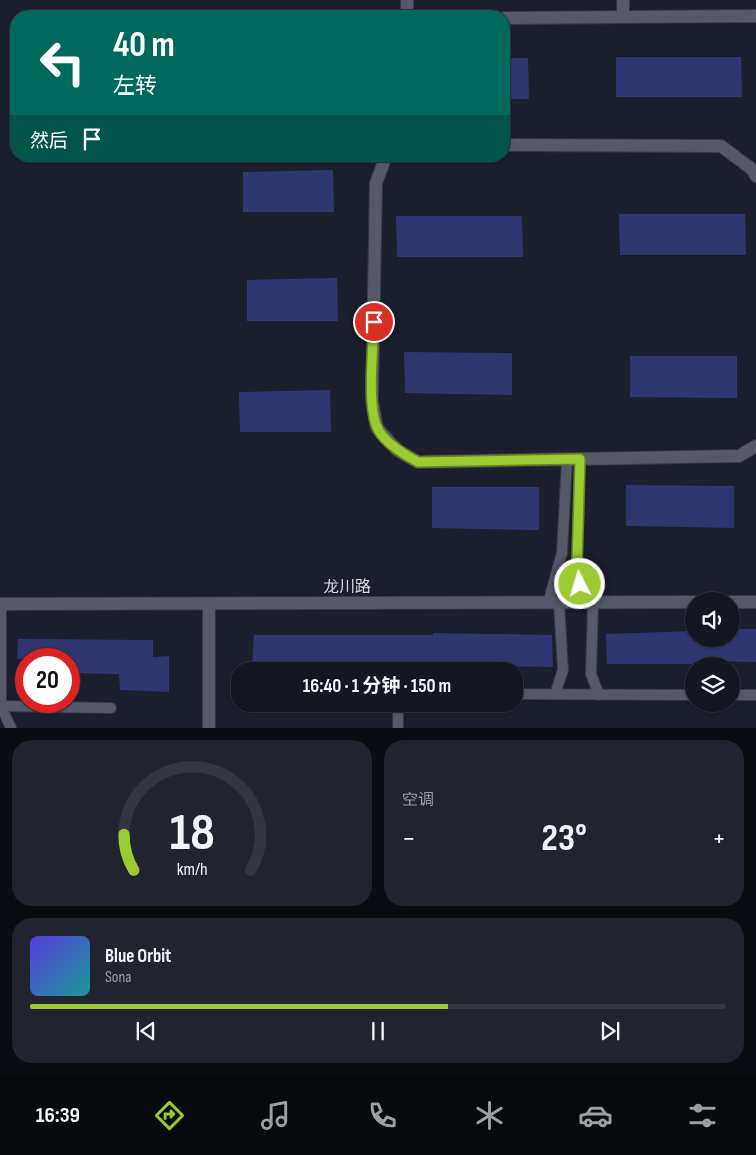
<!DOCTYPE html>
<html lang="zh">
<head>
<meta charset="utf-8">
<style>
  :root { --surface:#141621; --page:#21232e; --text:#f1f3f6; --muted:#9d9fa5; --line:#33353f; --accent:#9cca32 }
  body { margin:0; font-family:"Sofia Sans Condensed","Noto Sans SC",sans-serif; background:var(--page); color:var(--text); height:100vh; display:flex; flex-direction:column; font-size:19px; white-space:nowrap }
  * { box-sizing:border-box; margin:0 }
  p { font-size:16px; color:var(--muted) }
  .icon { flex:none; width:28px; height:28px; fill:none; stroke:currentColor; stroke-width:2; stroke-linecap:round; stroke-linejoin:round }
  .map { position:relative; height:728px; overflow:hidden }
  .sheet { display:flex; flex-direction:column; gap:12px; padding:12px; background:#0b0c12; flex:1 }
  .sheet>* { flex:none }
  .guide { position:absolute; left:10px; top:10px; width:500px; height:152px; border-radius:20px; box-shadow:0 1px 4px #0004,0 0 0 1px var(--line); background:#00695c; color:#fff; overflow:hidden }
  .buttons { position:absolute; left:685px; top:592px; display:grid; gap:10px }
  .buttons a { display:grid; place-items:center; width:55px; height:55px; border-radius:50%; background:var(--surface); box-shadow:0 1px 4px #0004,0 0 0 1px var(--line); font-size:25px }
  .speed { position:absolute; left:15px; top:648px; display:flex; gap:10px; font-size:25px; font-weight:700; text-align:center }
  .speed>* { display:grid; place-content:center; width:65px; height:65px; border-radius:50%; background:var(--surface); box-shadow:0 1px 4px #0004,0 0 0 1px var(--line); line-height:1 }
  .speed .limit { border:8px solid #d22; background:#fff; color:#111 }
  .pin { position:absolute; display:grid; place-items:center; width:42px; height:42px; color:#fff; margin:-21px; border:2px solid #fff; border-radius:50%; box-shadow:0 1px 5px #0007 }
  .me { position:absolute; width:55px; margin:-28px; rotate:355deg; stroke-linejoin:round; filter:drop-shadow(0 0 4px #0008) }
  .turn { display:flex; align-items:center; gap:18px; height:105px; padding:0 20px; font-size:22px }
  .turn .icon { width:65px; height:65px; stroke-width:2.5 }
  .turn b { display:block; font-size:35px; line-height:42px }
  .then { display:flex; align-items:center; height:48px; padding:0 20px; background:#0003; gap:10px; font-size:19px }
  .big { font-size:38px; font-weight:700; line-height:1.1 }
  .sheet .card { flex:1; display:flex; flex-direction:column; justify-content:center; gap:8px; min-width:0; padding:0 18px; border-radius:20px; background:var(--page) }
  .sheet .dial { align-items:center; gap:0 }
  .dial svg { height:130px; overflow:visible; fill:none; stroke:var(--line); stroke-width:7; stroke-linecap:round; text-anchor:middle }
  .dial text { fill:var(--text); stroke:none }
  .song { display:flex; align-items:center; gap:15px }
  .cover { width:60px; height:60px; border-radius:8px; background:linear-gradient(135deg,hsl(250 70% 55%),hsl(180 70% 35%)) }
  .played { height:5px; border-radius:2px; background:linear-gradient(90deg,var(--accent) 60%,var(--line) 60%) }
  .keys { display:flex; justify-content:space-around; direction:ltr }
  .heat { display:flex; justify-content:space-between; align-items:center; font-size:28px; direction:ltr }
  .sheet .tiles { flex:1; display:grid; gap:12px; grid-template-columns:1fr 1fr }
  .card:last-child { grid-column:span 2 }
  .trip { position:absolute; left:231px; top:662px; width:292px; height:50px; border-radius:20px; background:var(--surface); box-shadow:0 1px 4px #0004,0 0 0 1px var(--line); font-weight:700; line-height:50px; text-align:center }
  .tab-bar { display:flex; height:80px; justify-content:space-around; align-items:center; background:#08090d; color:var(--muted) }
  .tab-bar .icon { width:35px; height:35px }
  .tab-bar .active { color:var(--accent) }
  .tab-bar b { font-size:22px; color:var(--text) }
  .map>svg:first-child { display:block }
  .building { fill:#303770 }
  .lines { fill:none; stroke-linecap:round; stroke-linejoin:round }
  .service-casing { stroke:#383945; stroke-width:12 }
  .minor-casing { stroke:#383945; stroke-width:14 }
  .tertiary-casing { stroke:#383945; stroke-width:14 }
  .service { stroke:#55596a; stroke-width:10 }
  .minor { stroke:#55596a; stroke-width:12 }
  .tertiary { stroke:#55596a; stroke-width:12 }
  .route-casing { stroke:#658320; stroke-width:12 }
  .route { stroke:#9cca32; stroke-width:9 }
  .labels { text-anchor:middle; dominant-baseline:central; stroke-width:4.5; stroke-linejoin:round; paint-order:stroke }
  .street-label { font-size:16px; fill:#d5d7e1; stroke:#1b1e2c }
</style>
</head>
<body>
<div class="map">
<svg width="756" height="728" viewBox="0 0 756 728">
  <rect width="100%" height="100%" fill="#1b1e2c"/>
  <g class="building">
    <path d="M616 57H741L742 97H616Z"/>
    <path d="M504 58H528L529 99H504Z"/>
    <path d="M333 170 334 212H243V172Z"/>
    <path d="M619 214H745L746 255H620Z"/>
    <path d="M396 216H522L523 257H397Z"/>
    <path d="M337 278 338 321H247V280Z"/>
    <path d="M404 352 512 353V395L405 393Z"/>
    <path d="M630 356H737V398L630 397Z"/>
    <path d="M330 390 331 432H240L239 392Z"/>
    <path d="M626 485 734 486V528L626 526Z"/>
    <path d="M432 487H539V530L432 528Z"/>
    <path d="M731 629H756V662L706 661V664H607L606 634 694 631V639H731Z"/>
    <path d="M433 633 552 635 553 667 412 665V669L252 668 254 635H433Z"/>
    <path d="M18 639 153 640V657L169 656V692L120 690 119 674 69 673V659H17Z"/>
  </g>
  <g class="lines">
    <g class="service-casing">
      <g id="service">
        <path d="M580 459 577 565 582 603"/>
        <path d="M548 603 562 553 567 459"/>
        <path d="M593 603 591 674 599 695"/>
        <path d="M1 604V706L11 728"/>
        <path d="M515 694 694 695"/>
        <path d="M555 694 563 670 559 603"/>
        <path d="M731 695H756"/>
        <path d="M398 704V728"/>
        <path d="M0 706 111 708"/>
      </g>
    </g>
    <g class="minor-casing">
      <g id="minor">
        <path d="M623 0V17"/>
        <path d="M407 16V0"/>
        <path d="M504 145 721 146 753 170 756 176"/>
        <path d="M386 156 376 183 372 401 377 428 397 450 418 462 739 456 756 446"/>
      </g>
    </g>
    <g class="tertiary-casing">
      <g id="tertiary">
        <path d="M504 18 756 16"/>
        <path d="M731 602H756"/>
        <path d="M0 604 694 602"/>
        <path d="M209 604V728"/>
      </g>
    </g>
    <use href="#service" class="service"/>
    <use href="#minor" class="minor"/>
    <use href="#tertiary" class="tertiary"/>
  </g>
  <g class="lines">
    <g class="route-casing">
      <path id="route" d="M374 322C373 349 367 404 377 427 383 442 405 455 418 462L580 459 577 565 580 584"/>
    </g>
    <use href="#route" class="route"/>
  </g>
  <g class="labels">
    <g class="street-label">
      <text x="347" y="587">龙川路</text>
    </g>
  </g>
</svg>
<div class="buttons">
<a><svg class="icon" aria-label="sound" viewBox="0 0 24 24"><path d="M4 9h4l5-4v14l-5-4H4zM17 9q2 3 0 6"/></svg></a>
<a><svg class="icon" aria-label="layers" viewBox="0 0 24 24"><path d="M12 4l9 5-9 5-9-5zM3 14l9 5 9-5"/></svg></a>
</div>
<div class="speed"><div class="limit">20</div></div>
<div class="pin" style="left:374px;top:322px;background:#d93025"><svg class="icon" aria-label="arrive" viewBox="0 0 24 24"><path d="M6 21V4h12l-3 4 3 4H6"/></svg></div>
<svg class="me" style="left:580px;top:584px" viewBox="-20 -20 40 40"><circle r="17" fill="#9cca32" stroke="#fff" stroke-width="3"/><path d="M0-11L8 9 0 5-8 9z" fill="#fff"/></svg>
<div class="trip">16:40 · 1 分钟 · 150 m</div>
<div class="guide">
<div class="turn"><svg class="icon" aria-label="left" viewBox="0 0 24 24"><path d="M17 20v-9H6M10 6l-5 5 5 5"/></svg><div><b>40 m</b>左转</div></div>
<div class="then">然后<svg class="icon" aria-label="arrive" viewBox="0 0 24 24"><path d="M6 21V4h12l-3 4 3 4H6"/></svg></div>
</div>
</div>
<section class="sheet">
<div class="tiles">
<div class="card dial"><svg viewBox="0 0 100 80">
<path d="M14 69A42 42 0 1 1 86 69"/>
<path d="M14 69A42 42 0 0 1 8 47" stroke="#9cca32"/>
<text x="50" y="56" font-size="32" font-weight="700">18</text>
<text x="50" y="72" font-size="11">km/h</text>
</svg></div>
<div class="card"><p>空调</p>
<div class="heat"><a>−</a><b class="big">23°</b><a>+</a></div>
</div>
<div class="card">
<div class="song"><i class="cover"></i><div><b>Blue Orbit</b><p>Sona</p></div></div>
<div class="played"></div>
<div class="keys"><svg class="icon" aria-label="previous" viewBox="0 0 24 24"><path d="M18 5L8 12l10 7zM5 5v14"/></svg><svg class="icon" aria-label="pause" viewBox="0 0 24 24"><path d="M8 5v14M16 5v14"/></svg><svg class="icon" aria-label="next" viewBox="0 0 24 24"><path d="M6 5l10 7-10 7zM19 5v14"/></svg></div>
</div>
</div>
</section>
<nav class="tab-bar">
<b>16:39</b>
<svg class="icon active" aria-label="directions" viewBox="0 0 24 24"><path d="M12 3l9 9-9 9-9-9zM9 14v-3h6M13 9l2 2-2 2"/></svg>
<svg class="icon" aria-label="music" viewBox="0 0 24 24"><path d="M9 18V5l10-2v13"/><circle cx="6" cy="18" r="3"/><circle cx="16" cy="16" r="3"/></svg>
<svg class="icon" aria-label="phone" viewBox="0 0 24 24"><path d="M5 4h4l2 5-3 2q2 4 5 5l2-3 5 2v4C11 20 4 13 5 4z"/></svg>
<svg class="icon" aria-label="climate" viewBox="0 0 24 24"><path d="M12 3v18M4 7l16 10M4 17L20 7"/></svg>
<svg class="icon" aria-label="car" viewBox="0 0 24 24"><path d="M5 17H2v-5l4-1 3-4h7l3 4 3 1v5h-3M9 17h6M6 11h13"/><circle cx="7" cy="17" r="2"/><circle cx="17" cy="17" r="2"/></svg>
<svg class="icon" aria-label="filters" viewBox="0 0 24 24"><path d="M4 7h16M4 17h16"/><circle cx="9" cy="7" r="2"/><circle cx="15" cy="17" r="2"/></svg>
</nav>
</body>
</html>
